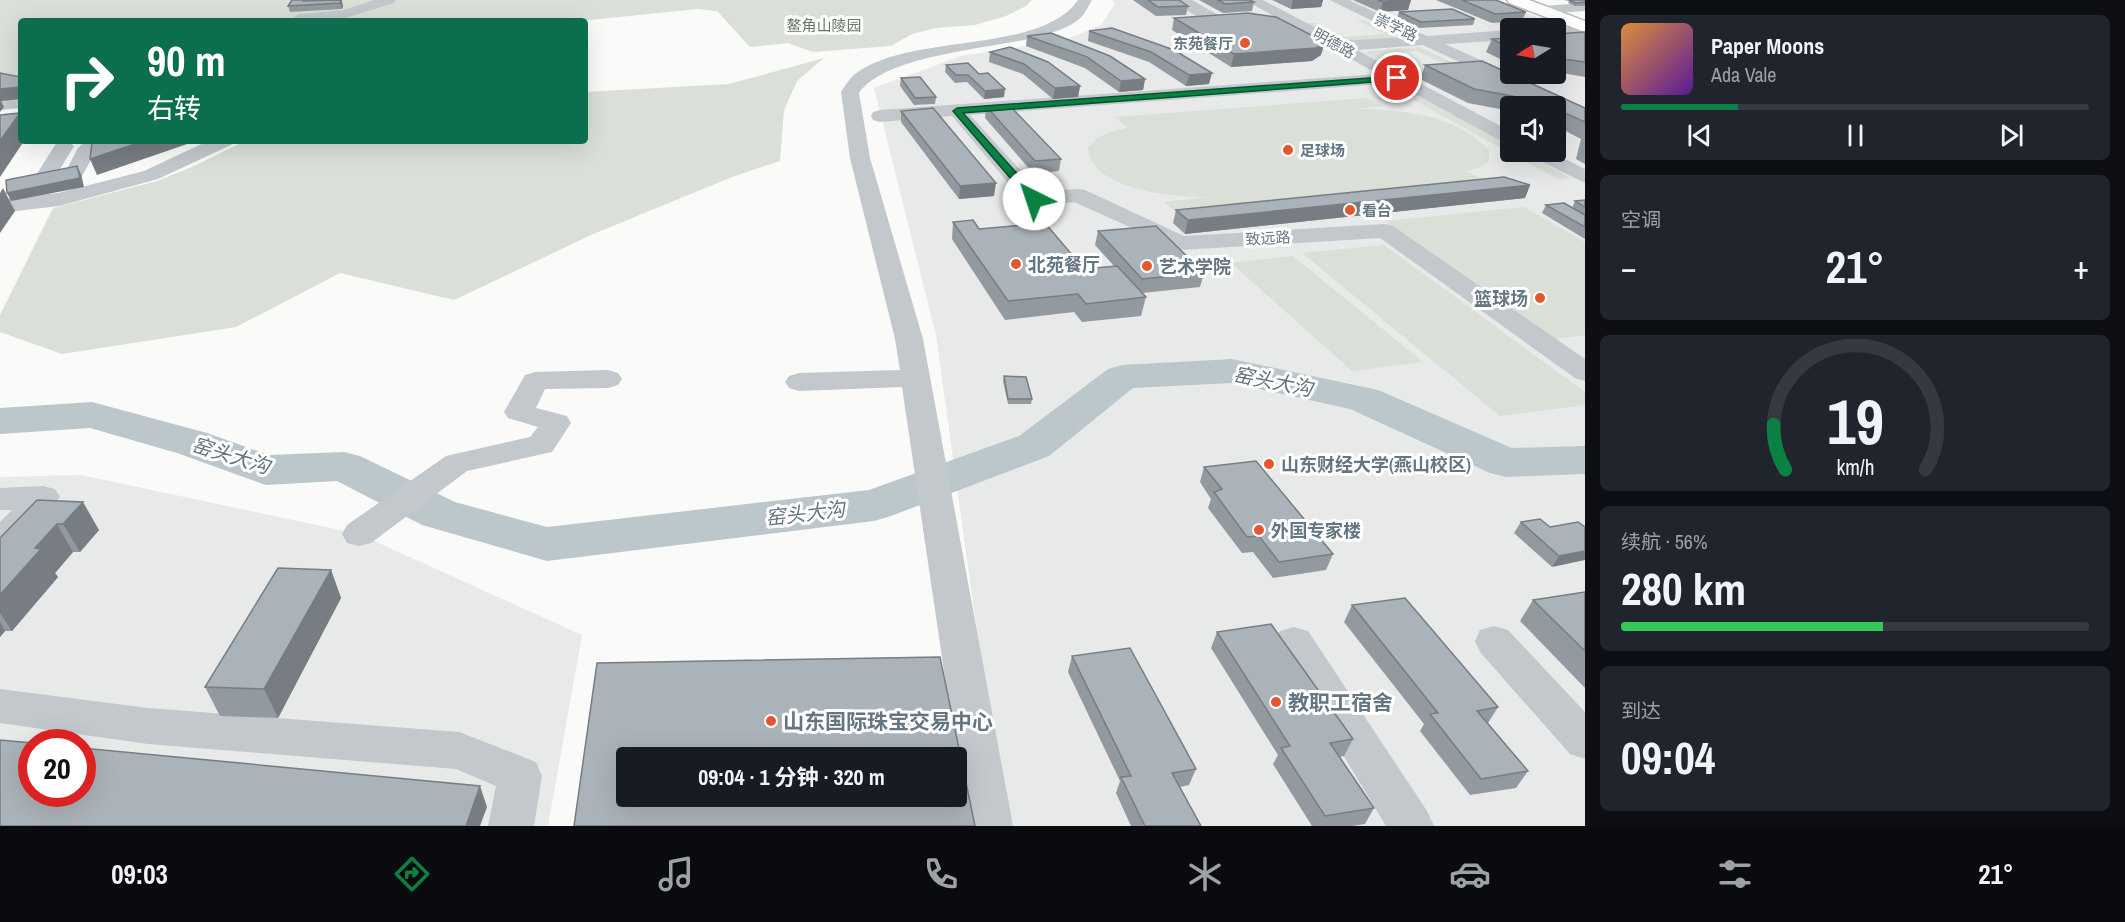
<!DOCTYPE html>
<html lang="zh">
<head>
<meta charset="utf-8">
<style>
  :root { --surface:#171b24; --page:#20242c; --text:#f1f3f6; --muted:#9ea1a6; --line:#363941; --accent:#0b8043 }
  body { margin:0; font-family:"Archivo Narrow","Noto Sans SC",sans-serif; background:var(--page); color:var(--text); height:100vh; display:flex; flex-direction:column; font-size:22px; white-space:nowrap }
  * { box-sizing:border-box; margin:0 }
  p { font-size:20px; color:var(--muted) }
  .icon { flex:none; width:33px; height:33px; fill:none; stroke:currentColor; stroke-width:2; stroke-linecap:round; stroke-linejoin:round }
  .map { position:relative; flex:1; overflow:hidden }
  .sheet { display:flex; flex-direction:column; gap:15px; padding:15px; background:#0d0f14; width:540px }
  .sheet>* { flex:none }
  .top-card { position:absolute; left:18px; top:18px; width:570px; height:126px; border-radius:6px; box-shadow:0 6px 24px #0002; background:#0b6e4f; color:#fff; overflow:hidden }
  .needle { width:39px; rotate:259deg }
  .buttons { position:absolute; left:1500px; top:18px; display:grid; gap:12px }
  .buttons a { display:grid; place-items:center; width:66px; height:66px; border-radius:6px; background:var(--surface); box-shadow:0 6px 24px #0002; font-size:30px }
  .speed { position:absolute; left:18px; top:729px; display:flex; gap:12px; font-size:30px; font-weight:700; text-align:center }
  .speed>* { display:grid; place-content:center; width:78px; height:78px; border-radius:50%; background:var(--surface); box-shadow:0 6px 24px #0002; line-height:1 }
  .speed .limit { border:9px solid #d22; background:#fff; color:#111 }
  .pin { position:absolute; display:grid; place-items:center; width:51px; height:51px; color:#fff; margin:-26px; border:3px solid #fff; border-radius:50%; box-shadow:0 2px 6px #0007 }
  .me { position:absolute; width:66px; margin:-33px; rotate:319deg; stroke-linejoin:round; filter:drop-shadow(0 0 4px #0008) }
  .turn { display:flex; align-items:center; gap:21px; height:126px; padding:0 30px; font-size:27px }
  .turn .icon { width:78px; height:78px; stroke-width:2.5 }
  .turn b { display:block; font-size:42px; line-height:51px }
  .big { font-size:45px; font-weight:700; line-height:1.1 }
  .sheet .card { flex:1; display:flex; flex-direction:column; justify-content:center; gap:9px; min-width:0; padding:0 21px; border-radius:9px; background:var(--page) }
  .sheet .dial { align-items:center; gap:0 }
  .dial svg { height:156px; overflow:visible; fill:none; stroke:var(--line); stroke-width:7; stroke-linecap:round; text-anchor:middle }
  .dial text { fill:var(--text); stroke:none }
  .song { display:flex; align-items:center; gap:18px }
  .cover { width:72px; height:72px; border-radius:9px; background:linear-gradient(135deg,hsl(30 70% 55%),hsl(270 70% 35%)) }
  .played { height:6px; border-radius:3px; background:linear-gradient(90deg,var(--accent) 25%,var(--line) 25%) }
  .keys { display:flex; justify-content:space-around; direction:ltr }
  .heat { display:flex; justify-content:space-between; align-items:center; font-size:33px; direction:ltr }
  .charge { height:9px; border-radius:4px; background:linear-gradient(90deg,#34c759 56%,var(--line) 0) }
  .trip { position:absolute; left:616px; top:747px; width:351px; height:60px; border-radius:6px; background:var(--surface); box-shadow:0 6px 24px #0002; font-weight:700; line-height:60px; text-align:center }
  .tab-bar { display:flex; height:96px; justify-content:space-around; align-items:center; background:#090b0e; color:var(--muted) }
  .tab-bar .icon { width:42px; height:42px }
  .tab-bar .selected { color:var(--accent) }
  .tab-bar b { font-size:27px; color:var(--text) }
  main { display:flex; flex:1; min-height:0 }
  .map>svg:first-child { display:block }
  .built { fill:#e8e9e9; fill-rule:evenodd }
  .green { fill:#dadfd7 }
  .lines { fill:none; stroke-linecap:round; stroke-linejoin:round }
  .river { fill:#bbc7cb; fill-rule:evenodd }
  .major-casing { stroke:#b5babe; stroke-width:3 }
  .minor { fill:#c3c8cc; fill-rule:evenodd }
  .major { fill:#fff; fill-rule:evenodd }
  .wall { fill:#929a9f }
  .shaded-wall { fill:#777d82 }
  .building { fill:#aab3b9; stroke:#777d82; stroke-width:1.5; fill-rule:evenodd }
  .route { fill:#0b8043; stroke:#07532c; stroke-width:1.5 }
  .poi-dot { fill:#e4572e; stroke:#fff; stroke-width:2 }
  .labels { text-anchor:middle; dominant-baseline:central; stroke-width:6; stroke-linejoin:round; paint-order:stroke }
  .far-park-label { font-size:15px; fill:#687a64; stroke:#fff }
  .far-street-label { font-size:15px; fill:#657683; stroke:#fff }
  .far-poi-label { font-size:15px; font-weight:bold; fill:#657683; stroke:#fff; text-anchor:start }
  .poi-label { font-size:18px; font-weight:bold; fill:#657683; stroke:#fff; text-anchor:start }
  .water-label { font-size:20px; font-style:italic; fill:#60757c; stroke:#fff }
  .near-poi-label { font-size:21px; font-weight:bold; fill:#657683; stroke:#fff; text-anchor:start }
</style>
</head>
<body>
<main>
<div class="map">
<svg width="1585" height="826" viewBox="0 0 1585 826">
  <rect width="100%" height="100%" fill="#fafaf8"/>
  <g class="built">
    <path d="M1112 0H1494L1585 37V826H1009L991 733 936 335 874 88 961 56 1065 40 1101 25 1115 4ZM1510 28H1556V74H1510ZM1510 106H1556V152H1510Z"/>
    <path d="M81 475 359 534 582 635 548 826H0V477ZM32 742H82V794H32Z"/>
  </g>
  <g class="green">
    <path d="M0 0H1032L1026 6 1006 16 975 25 936 28 912 34 891 46 813 52 788 43 750 47 717 11 698 9 580 21H21V83L0 78Z"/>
    <path d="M1357 20H1364L1397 38 1347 41 1335 39 1306 23H1316L1345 37 1385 34Z"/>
    <path d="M1419 47 1469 70 1459 71 1417 51 1382 54 1420 73 1407 74 1367 54V51Z"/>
    <path d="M824 58 797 81 784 110 780 161 732 177 591 235 454 300 340 273 236 327 62 354 0 332V315L53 208 157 181 194 166 245 141H585V92L729 84Z"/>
    <path d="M1411 91 1510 145V152H1523L1571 178 1557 179 1399 92Z"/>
    <path d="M1367 98 1382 106 1355 109C1400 109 1459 115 1489 151V161L1479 168 1460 173 1469 172 1492 185 1181 216 1164 202 1209 197C1175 197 1092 191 1088 148 1099 134 1111 131 1128 128L1115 117Z"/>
    <path d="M1524 207 1585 242V335L1554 339 1385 221Z"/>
    <path d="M1384 245 1585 392V405L1500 416 1302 253Z"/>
    <path d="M1293 256 1423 362 1352 371 1231 263Z"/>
  </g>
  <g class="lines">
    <path class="river" d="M1232 359 1378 390 1512 448 1585 446V474L1506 477 1490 473 1350 409 1232 383 1133 388 1049 456 891 516 874 521 547 561 422 525 337 481 266 485 177 453 90 428 0 434V408L92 402 207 433 269 455 344 452 360 456 455 502 547 527 869 490 1019 436 1108 369 1122 365Z"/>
    <g class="major-casing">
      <path id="major" d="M1507 0H1529L1585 21V32L1509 3Z"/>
    </g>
    <g class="minor">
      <path d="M374 0H396L394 3 345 18 288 21 299 14 344 10Z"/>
      <path d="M1078 0H1092C1088 6 1085 15 1079 19 1069 28 1053 32 1041 36 994 49 886 54 859 93L870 158 923 339 1013 826H967L902 387 799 391 789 388 785 382 789 376 799 373 900 370 895 339 850 158 841 92C845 86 850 78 855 74 910 32 1040 55 1078 0Z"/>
      <path d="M1175 0H1192L1223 18 1246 17 1254 22C1236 40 1188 15 1175 0Z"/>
      <path d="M1245 0H1263L1341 41 1405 37 1330 0H1349L1427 36 1510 30V40L1445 44 1585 107V120L1423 45 1357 50 1510 131V144L1503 142 1395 83 970 115 1040 192 1077 189 1085 190 1184 236 1385 224 1393 226 1585 359V381L1575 378 1380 238 1181 250 1074 202 1034 206 1026 204 952 116 880 122 873 120 871 116 873 112 880 110 1378 74Z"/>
      <path d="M1585 3V11L1541 14 1534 10 1541 6Z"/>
      <path d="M1556 27H1585V37L1556 36V28H1552Z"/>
      <path d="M21 98V108L0 110V100Z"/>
      <path d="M68 141 74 146 60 169H67L78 148 85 141 107 142 96 151 81 178 45 183 38 181 35 177 57 142Z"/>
      <path d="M208 141H234L231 145 158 179 59 206 0 213V199L58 193 144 171Z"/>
      <path d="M1527 152H1551L1585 169V183L1530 156Z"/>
      <path d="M608 370 618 373 622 379 618 385 608 388 545 389 536 408 567 416 571 423 552 452 467 471 371 543 359 546 347 543 342 534 347 525 446 456 530 437 538 427 508 418 504 412 525 375 535 372Z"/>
      <path d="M43 486 55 489 60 497 12 552 0 555V522L12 510H0V488Z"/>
      <path d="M1494 626 1508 630 1585 712V759L1570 754 1480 652 1475 641 1480 630Z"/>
      <path d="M1294 627 1308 631 1427 811 1434 826H1386L1275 642 1280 631Z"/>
      <path d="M0 689 148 708 459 732 536 762 542 776 534 826H488L496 786 456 769 148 744 0 723Z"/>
    </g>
    <use href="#major" class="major"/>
  </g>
  <g class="wall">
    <path d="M292 0H310V1L342 0 343 6 342 9 290 12 288 6Z"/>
    <path d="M1133 0H1179L1188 6 1186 15 1156 16Z"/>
    <path d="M1199 0H1250L1254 2 1252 11 1223 13Z"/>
    <path d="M1272 0H1323L1321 7 1291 9Z"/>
    <path d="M1353 0H1410L1408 10 1380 12Z"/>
    <path d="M1436 0H1496L1526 12 1522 21 1492 23Z"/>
    <path d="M1564 0H1585V6H1575L1568 3 1569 1Z"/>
    <path d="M1399 12 1475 19 1473 25 1419 28 1397 18Z"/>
    <path d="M1174 18 1321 55 1312 61 1231 67 1172 30Z"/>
    <path d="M1112 28 1209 84 1186 86 1149 62 1088 41 1089 31Z"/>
    <path d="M1585 32V77L1556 72V34Z"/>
    <path d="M1027 36 1145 79 1143 90 1119 92 1085 68 1026 46Z"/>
    <path d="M1510 38V64L1486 52 1492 39Z"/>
    <path d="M1010 47 1080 86 1078 97 1053 99 1023 74 989 62 990 52Z"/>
    <path d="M946 65 979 74 1004 97 984 99 967 82 955 83 945 72Z"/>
    <path d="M1425 65 1585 108V164L1576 159 1581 139 1556 126V106H1510V111L1468 103 1420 79Z"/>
    <path d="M901 78 936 97 935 104 914 105 900 86Z"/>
    <path d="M986 106 1061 159 1059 171 1033 173 985 118Z"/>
    <path d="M901 111 994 196 959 199 901 122Z"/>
    <path d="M1530 185 1525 198 1185 234 1173 223 1176 210Z"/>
    <path d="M1585 200V239L1542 213 1546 205 1572 208 1575 201Z"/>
    <path d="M953 222 979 229 1084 269 1114 266 1095 245 1098 231 1204 273 1200 287 1142 293 1146 297 1141 316 1082 322 1074 312 1005 320 952 239Z"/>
    <path d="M1004 376 1032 399 1031 404H1008L1003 381Z"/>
    <path d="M1204 467 1333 554 1326 570 1273 578 1253 552 1242 553 1208 508 1211 499 1200 482Z"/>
    <path d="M37 500 99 530 80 552H73L55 573 58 577 12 631H5L0 637V538Z"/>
    <path d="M1521 522 1550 527H1585L1552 567 1514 533Z"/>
    <path d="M331 570 341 598 278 718 220 716 205 687Z"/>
    <path d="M1585 592V688L1520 621 1533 600Z"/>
    <path d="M1352 605 1498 707 1488 723 1528 771 1516 788 1470 795 1420 731 1424 724 1344 622Z"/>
    <path d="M1217 632 1353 739 1344 756 1340 757 1374 808 1365 824 1352 826H1312L1273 764 1278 755 1211 648Z"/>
    <path d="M1072 656 1196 769 1189 785 1180 787 1201 826H1131L1116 793 1120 781 1068 672Z"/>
  </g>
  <g class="shaded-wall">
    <path d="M341 0 343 6 342 9 340 3Z"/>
    <path d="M1293 0H1323L1321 7 1291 9Z"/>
    <path d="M1411 0 1408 10 1380 12 1383 2Z"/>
    <path d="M1325 42 1321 55 1312 61 1231 67 1234 54Z"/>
    <path d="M1212 73 1209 84 1186 86 1189 75Z"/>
    <path d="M1145 79 1143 90 1119 92 1121 81Z"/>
    <path d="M21 86V99L1 101 4 107 0 112V89Z"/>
    <path d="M1080 86 1078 97 1053 99 1055 88Z"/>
    <path d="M1005 89 1004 97 984 99 985 91Z"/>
    <path d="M20 113 21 116V141H24L0 177V141Z"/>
    <path d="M144 141H196L97 175 90 159Z"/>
    <path d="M77 166 81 174 84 187 11 201 7 193Z"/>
    <path d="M996 183 994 196 959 199 960 186Z"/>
    <path d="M1530 185 1525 198 1185 234 1188 220Z"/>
    <path d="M3 188 15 211 0 233V193Z"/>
    <path d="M83 502 99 530 80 552 63 524Z"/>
    <path d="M57 524 73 552 55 573 58 577 12 631 0 613V595L35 548Z"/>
    <path d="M1585 551V560L1552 567 1559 556Z"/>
    <path d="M331 570 341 598 278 718 264 689Z"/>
    <path d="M0 622 5 631 0 637Z"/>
    <path d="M480 786 487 807 480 826H466Z"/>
  </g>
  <g class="building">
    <path d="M292 0H305L304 1 341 0 340 3 288 6Z"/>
    <path d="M1148 0H1179L1188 6 1158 7Z"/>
    <path d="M1218 0H1250L1254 2 1225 4Z"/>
    <path d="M1378 0H1411L1383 2Z"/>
    <path d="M1462 0H1496L1526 12 1495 14Z"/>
    <path d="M1569 0H1585V2L1576 3Z"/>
    <path d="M1452 9 1475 19 1421 22 1399 12Z"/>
    <path d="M1248 13 1276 17 1325 42 1316 48 1234 54 1174 18Z"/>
    <path d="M1112 28 1174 50 1212 73 1189 75 1151 52 1089 31Z"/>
    <path d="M1585 32V62L1556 58V34Z"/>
    <path d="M1051 33 1110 56 1145 79 1121 81 1087 57 1027 36Z"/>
    <path d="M1510 38V48L1492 39Z"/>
    <path d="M1010 47 1048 62 1080 86 1055 88 1024 64 990 52Z"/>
    <path d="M1482 61 1585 108V122L1556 109V106H1551L1539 101 1474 89 1425 65Z"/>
    <path d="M968 63 979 74 988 73 1005 89 985 91 968 75H956L946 65Z"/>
    <path d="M0 73 21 77V86L20 87 0 89Z"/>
    <path d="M920 77 936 97 915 98 901 78Z"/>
    <path d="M1009 105 1061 159 1035 161 986 106Z"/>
    <path d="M933 108 996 183 960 186 901 111Z"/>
    <path d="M20 113 0 141V115Z"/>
    <path d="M96 141H144L90 159 92 142Z"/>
    <path d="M77 166 80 178 7 193 6 180Z"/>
    <path d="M1504 177 1530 185 1188 220 1176 210Z"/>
    <path d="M1585 200V207L1575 201Z"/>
    <path d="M1564 203 1585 215V227L1546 205Z"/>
    <path d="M973 220 979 229 1045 223 1084 269 1117 266 1146 297 1086 304 1078 294 1008 301 953 222Z"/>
    <path d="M1156 226 1204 273 1142 279 1098 231Z"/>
    <path d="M1004 376 1026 377 1032 399H1008Z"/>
    <path d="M1256 461 1333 554 1279 562 1259 536 1247 537 1214 492 1222 489 1204 467Z"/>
    <path d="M37 500 83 502 63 524H57L35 548 41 549 0 595V538Z"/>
    <path d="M1540 519 1550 527 1578 522 1585 527V551L1559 556 1521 522Z"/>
    <path d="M278 568 331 570 264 689 205 687Z"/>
    <path d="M1585 592V651L1533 600Z"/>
    <path d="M1405 598 1498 707 1477 711 1528 771 1481 779 1430 714 1438 713 1352 605Z"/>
    <path d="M1271 624 1353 739 1330 743 1374 808 1325 816 1281 748 1290 746 1217 632Z"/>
    <path d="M1130 648 1196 769 1172 773 1201 826H1145L1121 777 1131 776 1072 656Z"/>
    <path d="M940 657 975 826H574L597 663ZM627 758H957V796H627Z"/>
    <path d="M0 740 32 743V794H82V748L480 786 466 826H0Z"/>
  </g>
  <path class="route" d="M1397 76H1400V80L963 113 1037 196 1039 199 1034 202 1030 201 953 111 957 108Z"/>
  <g class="poi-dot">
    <circle cx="1245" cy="43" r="6"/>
    <circle cx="1288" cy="150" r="6"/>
    <circle cx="1350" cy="210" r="6"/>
    <circle cx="1016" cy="264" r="6"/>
    <circle cx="1147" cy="266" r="6"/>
    <circle cx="1540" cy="298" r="6"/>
    <circle cx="1269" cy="464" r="6"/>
    <circle cx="1259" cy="530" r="6"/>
    <circle cx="1276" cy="702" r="6"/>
    <circle cx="771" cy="721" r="6"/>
  </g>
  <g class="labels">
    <g class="far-park-label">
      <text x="824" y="25">鳌角山陵园</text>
    </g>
    <g class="far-street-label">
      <text transform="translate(1396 27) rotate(25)">崇学路</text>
      <text transform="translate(1334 43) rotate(29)">明德路</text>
      <text transform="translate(1268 238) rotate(-3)">致远路</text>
    </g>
    <g class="far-poi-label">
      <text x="1233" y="43" text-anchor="end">东苑餐厅</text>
      <text x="1300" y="150">足球场</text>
      <text x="1362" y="210">看台</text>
    </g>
    <g class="poi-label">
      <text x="1028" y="264">北苑餐厅</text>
      <text x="1159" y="266">艺术学院</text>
      <text x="1528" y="298" text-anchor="end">篮球场</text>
      <text x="1281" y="464">山东财经大学(燕山校区)</text>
      <text x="1271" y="530">外国专家楼</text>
    </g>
    <g class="water-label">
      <text transform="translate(1273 381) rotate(11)">窑头大沟</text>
      <text transform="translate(231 455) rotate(17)">窑头大沟</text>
      <text transform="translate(805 513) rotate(-7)">窑头大沟</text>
    </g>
    <g class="near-poi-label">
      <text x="1288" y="702">教职工宿舍</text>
      <text x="783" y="721">山东国际珠宝交易中心</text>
    </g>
  </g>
</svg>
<div class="buttons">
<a><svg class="needle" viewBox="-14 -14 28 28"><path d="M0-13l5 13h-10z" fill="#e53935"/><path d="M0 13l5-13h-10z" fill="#9ea1a6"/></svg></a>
<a><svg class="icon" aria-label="sound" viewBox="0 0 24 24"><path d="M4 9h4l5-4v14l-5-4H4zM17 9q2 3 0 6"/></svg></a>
</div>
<div class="speed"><div class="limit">20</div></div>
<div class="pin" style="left:1397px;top:78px;background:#d93025"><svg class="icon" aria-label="arrive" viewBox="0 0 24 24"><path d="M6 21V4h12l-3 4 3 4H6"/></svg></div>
<svg class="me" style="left:1034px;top:199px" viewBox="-20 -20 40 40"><circle r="19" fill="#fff"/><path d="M0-13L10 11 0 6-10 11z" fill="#0b8043"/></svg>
<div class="trip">09:04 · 1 分钟 · 320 m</div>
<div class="top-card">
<div class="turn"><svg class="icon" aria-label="right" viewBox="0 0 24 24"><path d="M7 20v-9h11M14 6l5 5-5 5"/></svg><div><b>90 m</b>右转</div></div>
</div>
</div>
<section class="sheet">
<div class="card">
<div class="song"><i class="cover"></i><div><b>Paper Moons</b><p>Ada Vale</p></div></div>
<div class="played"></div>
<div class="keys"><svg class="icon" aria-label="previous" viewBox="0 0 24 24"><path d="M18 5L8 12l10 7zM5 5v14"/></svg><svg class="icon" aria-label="pause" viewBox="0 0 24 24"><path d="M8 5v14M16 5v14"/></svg><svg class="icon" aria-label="next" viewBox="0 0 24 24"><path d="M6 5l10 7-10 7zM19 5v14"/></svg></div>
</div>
<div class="card"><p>空调</p>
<div class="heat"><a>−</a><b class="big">21°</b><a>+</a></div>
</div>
<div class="card dial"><svg viewBox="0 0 100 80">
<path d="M14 69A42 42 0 1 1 86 69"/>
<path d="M14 69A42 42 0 0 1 8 46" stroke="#0b8043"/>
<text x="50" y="56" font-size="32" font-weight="700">19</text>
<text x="50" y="72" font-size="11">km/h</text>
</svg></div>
<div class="card"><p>续航 · 56%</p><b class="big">280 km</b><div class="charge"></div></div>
<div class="card"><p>到达</p><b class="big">09:04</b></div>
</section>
</main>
<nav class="tab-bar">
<b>09:03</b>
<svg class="icon selected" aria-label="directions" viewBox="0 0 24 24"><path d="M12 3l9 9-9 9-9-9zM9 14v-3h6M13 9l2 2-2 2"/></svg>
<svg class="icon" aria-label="music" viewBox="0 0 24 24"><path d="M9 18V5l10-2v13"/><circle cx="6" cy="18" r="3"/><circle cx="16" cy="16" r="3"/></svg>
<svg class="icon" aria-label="phone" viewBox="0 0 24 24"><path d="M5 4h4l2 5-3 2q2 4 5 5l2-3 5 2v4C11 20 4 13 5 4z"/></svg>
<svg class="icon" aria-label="climate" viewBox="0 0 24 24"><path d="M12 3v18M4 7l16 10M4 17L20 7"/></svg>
<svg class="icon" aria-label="car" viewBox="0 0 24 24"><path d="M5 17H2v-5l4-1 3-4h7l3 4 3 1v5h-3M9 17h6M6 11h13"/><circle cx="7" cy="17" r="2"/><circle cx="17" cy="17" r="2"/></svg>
<svg class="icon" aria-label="filters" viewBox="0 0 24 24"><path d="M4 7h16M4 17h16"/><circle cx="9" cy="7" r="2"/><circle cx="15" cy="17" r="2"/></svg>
<b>21°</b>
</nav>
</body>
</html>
